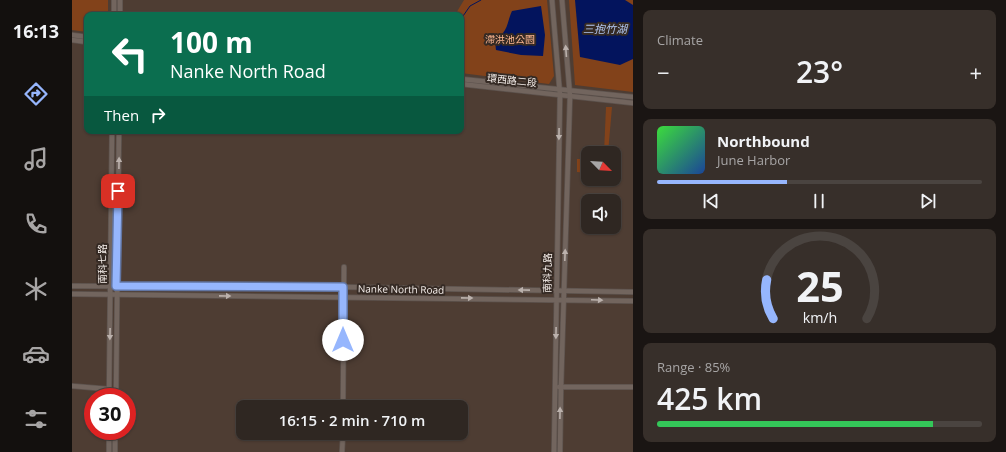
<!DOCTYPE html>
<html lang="en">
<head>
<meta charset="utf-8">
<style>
  :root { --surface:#2f2722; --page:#372f2a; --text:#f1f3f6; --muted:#a7a5a5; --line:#4a4440; --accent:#96b6fd }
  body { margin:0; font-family:"Open Sans","Noto Sans TC",sans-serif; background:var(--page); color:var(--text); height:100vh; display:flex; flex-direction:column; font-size:15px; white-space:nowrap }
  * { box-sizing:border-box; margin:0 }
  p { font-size:13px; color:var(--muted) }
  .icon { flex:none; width:22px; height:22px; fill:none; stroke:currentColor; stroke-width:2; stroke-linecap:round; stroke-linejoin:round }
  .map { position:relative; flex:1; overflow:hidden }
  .drawer { display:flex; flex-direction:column; gap:10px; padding:10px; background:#1a1513; width:373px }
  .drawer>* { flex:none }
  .banner { position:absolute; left:12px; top:12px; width:380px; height:122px; border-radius:8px; box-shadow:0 1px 3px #0004,0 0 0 1px var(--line); background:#0b6e4f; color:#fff; overflow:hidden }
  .needle { width:26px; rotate:114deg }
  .buttons { position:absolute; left:509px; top:146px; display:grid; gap:8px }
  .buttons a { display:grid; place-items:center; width:40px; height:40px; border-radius:8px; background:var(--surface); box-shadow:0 1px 3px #0004,0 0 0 1px var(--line); font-size:20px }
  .speed { position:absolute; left:12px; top:388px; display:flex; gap:8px; font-size:20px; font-weight:700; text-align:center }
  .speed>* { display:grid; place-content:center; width:52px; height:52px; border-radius:50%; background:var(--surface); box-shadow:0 1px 3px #0004,0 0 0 1px var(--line); line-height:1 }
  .speed .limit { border:6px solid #d22; background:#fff; color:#111 }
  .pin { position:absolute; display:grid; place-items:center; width:34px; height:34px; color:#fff; margin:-17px; border-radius:8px; box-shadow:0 2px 6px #0006 }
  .me { position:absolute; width:44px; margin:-22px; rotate:0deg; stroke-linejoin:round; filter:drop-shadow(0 0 3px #0008) }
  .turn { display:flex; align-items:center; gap:14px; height:84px; padding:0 20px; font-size:18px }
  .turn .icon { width:52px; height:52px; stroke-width:2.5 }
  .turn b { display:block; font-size:28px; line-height:34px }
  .then { display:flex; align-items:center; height:38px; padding:0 20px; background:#0003; gap:8px; font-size:15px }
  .big { font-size:30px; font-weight:600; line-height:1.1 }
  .drawer .tile { flex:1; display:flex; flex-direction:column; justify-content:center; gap:6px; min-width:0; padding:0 14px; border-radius:8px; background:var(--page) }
  .drawer .dial { align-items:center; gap:0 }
  .dial svg { height:104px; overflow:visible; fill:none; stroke:var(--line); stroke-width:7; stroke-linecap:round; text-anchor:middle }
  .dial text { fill:var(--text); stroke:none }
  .song { display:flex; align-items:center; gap:12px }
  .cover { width:48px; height:48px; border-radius:6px; background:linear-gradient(135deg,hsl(120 70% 55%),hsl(220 70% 35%)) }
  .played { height:4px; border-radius:2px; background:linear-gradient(90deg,var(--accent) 40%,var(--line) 40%) }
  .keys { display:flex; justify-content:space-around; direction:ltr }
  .heat { display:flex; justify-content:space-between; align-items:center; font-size:22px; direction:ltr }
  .charge { height:6px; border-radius:3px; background:linear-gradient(90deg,#34c759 85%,var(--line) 0) }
  .trip { position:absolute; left:164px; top:400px; width:232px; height:40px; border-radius:8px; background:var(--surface); box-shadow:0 1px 3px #0004,0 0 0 1px var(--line); font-weight:600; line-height:40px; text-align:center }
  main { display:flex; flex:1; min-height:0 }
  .menu { display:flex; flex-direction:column; width:72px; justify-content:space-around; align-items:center; background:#13100e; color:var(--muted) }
  .menu .icon { width:28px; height:28px }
  .menu .selected { color:var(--accent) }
  .menu b { font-size:18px; color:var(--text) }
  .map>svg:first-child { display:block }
  .built { fill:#4e3d33; fill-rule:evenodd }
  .green { fill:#82421a }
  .water { fill:#03145d }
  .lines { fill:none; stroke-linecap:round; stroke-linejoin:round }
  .stream { stroke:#03145d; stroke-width:1 }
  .minor-casing { stroke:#5c524d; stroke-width:6 }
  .minor { stroke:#72655e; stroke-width:4.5 }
  .oneway { fill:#bbb1ac }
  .route-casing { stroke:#6276a4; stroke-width:10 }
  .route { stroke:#96b6fd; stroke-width:7 }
  .labels { text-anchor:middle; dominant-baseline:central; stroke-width:4; stroke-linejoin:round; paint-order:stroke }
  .park-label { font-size:10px; fill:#fbb690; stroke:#352a24 }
  .street-label { font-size:10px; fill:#f6efeb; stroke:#352a24 }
  .water-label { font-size:11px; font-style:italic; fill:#b0c5ef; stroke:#352a24 }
</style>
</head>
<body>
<main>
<nav class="menu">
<b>16:13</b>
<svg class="icon selected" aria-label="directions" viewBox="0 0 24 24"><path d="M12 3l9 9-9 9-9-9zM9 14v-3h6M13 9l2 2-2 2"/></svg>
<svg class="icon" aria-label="music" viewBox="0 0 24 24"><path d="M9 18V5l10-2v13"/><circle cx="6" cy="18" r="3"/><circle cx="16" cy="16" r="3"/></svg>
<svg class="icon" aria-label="phone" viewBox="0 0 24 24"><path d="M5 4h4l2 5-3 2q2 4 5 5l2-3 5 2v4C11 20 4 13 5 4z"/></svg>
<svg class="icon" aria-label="climate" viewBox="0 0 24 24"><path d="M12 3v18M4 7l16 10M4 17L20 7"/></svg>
<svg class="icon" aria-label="car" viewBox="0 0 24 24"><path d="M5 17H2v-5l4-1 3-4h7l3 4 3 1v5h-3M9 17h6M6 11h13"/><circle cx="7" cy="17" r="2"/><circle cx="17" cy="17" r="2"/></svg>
<svg class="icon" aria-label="filters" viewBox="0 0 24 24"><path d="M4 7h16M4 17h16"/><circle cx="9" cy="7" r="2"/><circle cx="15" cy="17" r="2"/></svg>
</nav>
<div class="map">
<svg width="561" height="452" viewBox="0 0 561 452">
  <rect width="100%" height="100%" fill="#3f342e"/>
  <path class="built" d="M0 0H561V452H0ZM15 15H389V131H15ZM516 153H542V179H516ZM516 201H542V227H516ZM21 397H55V431H21ZM171 407H389V433H171Z"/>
  <g class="green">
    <path d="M0 0H36V15H15V32L0 30Z"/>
    <path d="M392 0H475L482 76 477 84 389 73V15H383Z"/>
    <path d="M497 0H561V92L503 85Z"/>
    <path d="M534 107H540L536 153H532Z"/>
    <path d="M505 159H516V173L505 172Z"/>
  </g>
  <g class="water">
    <path d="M503 0H553L561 5V59L548 65 508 57Z"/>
    <path d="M469 6 473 35 471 56 449 55 424 50C422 36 427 40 433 30 436 25 437 17 440 11Z"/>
  </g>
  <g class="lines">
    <path class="stream" d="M389 19 398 6 409 0"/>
    <g class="minor-casing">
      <g id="minor">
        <path d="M480 0 488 95 482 452"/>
        <path d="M42 15V0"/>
        <path d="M48 15V0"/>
        <path d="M0 35 15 37"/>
        <path d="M0 40 15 42"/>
        <path d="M389 79 561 97"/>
        <path d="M389 84 561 103"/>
        <path d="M0 286 271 287 561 292"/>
        <path d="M0 294 561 301"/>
        <path d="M0 386 36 389"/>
        <path d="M487 387H561"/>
        <path d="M37 397 40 131"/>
        <path d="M44 397 47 131"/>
        <path d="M271 407 272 267"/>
        <path d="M37 431V452"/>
        <path d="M43 452V431"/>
        <path d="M270 452 271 433"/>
        <path d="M488 452 489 387 498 96 490 0"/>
      </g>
    </g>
    <use href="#minor" class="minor"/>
  </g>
  <defs><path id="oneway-solid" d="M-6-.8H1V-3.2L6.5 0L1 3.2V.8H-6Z"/></defs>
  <g class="oneway">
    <use href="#oneway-solid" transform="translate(494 51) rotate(-94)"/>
    <use href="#oneway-solid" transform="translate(487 134) rotate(91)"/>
    <use href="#oneway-solid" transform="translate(47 163) rotate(-89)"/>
    <use href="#oneway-solid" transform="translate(493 255) rotate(-88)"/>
    <use href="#oneway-solid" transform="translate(452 290) rotate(-179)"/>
    <use href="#oneway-solid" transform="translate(153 296) rotate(1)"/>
    <use href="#oneway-solid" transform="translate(395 298) rotate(1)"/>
    <use href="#oneway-solid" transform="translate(525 300) rotate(3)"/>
    <use href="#oneway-solid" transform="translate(484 333) rotate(91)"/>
    <use href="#oneway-solid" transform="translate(38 334) rotate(91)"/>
    <use href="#oneway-solid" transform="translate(488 413) rotate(-89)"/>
  </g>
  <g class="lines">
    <g class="route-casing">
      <path id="route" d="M46 191 44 286 271 287V340"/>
    </g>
    <use href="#route" class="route"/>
  </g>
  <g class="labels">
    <g class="park-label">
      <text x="438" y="39">滯洪池公園</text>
    </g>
    <g class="street-label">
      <text transform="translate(440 80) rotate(6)">環西路二段</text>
      <text transform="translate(30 264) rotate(-90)">南科七路</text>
      <text transform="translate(475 273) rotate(-89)">南科九路</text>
      <text transform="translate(329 289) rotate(1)">Nanke North Road</text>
    </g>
    <g class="water-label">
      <text x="533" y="28">三抱竹湖</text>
    </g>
  </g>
</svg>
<div class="buttons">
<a><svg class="needle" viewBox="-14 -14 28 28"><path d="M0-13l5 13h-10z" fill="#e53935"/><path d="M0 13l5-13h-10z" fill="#a7a5a5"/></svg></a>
<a><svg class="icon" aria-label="sound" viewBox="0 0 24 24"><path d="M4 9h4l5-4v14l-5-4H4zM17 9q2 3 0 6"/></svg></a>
</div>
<div class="speed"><div class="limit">30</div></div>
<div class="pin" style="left:46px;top:191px;background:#d93025"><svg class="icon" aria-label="arrive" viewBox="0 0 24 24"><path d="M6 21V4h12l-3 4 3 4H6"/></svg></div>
<svg class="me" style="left:271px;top:340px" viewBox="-20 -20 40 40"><circle r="19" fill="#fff"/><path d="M0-13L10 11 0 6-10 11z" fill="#96b6fd"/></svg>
<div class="trip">16:15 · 2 min · 710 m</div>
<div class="banner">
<div class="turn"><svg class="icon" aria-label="left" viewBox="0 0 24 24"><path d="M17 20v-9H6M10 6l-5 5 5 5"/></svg><div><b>100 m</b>Nanke North Road</div></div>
<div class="then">Then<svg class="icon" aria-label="right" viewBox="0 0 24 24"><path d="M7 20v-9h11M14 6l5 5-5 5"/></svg></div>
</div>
</div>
<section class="drawer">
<div class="tile"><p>Climate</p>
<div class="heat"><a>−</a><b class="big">23°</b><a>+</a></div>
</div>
<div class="tile">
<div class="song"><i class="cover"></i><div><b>Northbound</b><p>June Harbor</p></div></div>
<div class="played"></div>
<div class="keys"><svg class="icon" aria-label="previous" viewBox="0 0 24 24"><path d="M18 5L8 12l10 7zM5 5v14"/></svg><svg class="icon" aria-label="pause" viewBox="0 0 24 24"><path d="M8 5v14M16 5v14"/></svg><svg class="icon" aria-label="next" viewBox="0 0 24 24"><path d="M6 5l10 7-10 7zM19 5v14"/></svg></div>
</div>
<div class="tile dial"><svg viewBox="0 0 100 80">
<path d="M14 69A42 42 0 1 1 86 69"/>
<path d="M14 69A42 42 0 0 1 9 39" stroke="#96b6fd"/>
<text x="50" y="56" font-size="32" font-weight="700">25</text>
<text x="50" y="72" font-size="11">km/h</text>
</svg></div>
<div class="tile"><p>Range · 85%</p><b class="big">425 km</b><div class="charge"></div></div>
</section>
</main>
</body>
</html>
